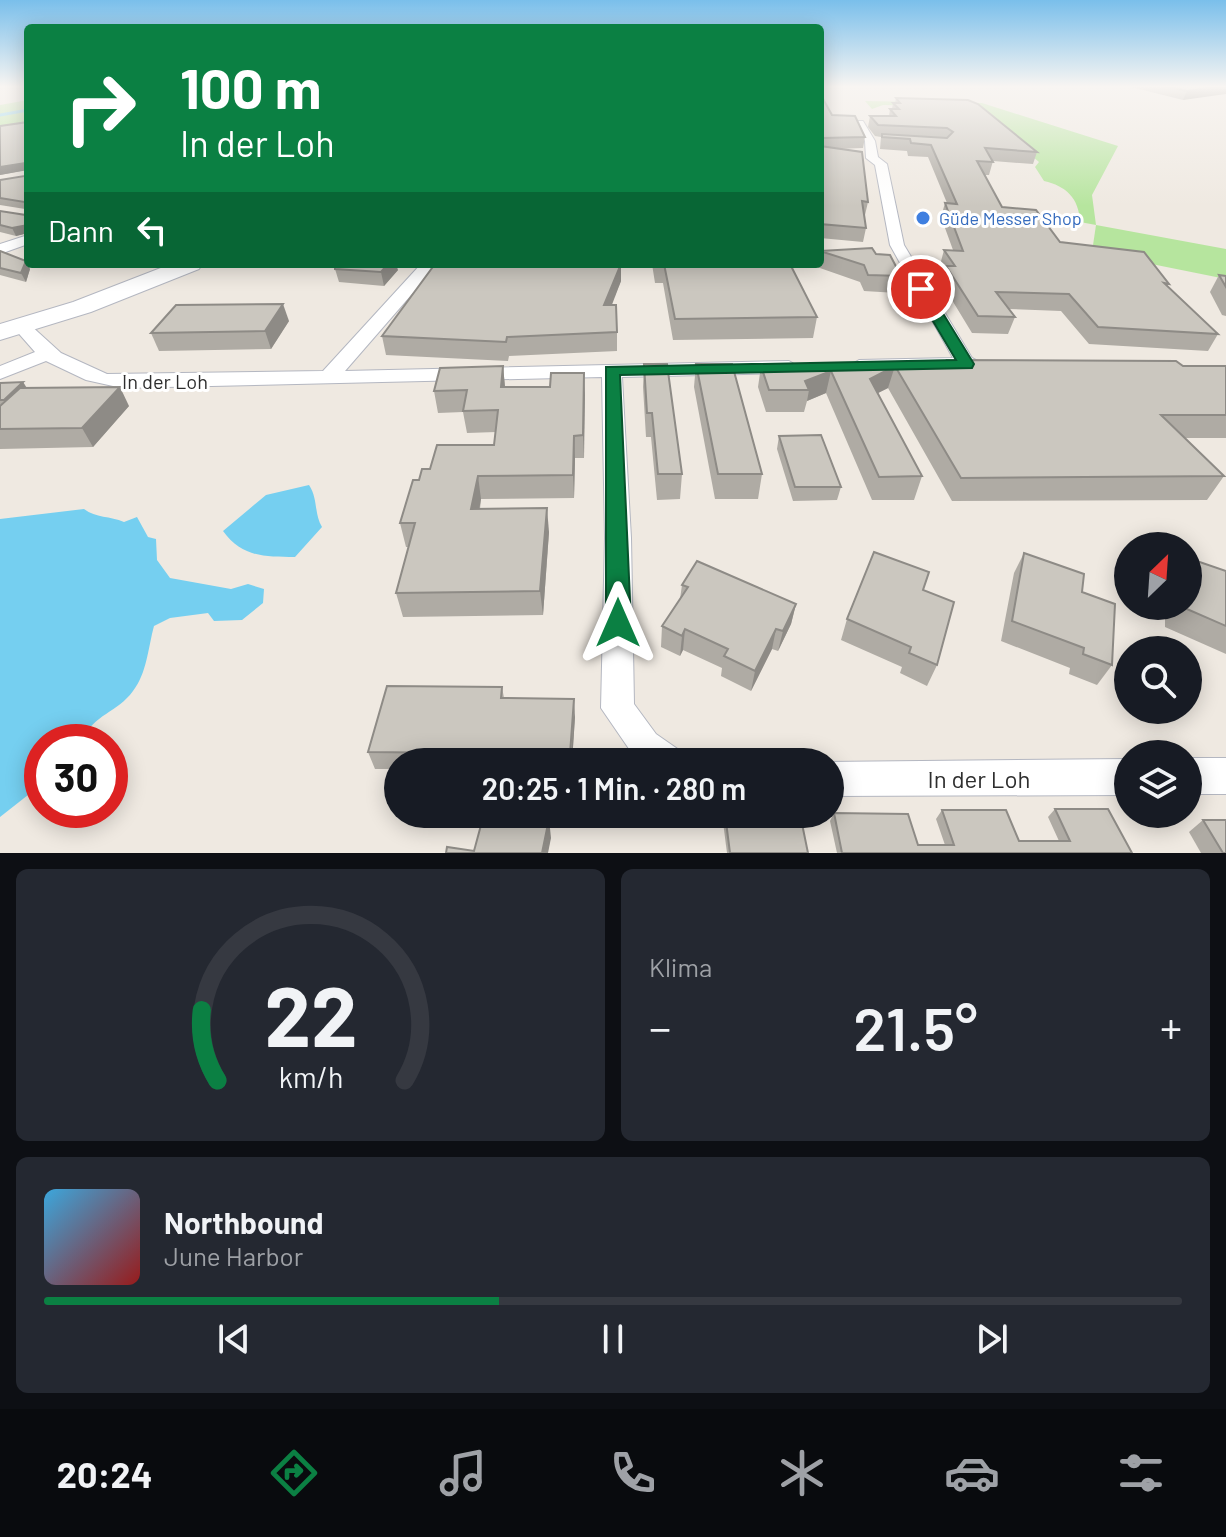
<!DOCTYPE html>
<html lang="de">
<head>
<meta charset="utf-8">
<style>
  :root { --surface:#171b24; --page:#242831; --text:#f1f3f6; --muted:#9ea1a6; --line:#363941; --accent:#0b8043 }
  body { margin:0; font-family:Barlow,sans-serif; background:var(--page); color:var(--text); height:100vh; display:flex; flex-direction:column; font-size:30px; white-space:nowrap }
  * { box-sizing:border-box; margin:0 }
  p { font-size:26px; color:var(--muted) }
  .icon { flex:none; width:44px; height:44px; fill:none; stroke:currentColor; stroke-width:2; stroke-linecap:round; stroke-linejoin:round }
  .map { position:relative; height:853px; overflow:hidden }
  .details { display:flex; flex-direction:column; gap:16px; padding:16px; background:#0d0f14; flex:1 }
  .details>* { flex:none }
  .banner { position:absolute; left:24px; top:24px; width:800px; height:244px; border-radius:8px; box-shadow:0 4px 20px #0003; background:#0b8043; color:#fff; overflow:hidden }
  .needle { width:52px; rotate:25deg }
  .tools { position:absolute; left:1114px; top:532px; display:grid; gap:16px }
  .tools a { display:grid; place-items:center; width:88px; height:88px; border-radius:50%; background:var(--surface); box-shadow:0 4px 20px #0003; font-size:40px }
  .speed { position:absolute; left:24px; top:724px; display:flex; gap:16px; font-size:40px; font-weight:700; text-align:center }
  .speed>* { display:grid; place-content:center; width:104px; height:104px; border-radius:50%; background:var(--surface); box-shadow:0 4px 20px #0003; line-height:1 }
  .speed .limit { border:12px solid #d22; background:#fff; color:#111 }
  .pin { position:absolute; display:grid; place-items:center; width:68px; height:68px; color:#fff; margin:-34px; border:4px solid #fff; border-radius:50%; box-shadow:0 2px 8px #0007 }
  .me { position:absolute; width:88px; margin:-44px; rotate:0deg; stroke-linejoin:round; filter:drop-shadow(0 0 6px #0008) }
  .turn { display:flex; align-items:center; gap:28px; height:168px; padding:0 24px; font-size:36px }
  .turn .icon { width:104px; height:104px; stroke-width:2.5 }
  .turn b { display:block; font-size:56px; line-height:68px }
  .then { display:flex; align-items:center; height:76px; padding:0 24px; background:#0003; gap:16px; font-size:30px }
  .big { font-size:60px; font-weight:600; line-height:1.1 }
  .details .card { flex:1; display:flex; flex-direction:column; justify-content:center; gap:12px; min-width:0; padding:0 28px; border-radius:12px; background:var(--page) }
  .details .dial { align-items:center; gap:0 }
  .dial svg { height:208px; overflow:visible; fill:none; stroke:var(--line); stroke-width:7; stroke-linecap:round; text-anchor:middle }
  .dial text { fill:var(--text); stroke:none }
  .song { display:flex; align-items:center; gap:24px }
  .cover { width:96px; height:96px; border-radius:12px; background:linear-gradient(135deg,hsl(200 70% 55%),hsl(0 70% 35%)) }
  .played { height:8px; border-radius:4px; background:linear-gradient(90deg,var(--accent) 40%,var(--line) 40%) }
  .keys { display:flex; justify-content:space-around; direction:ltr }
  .heat { display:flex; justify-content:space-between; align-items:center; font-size:44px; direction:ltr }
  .details .tiles { flex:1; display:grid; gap:16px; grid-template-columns:1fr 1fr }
  .card:last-child { grid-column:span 2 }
  .trip { position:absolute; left:384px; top:748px; width:460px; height:80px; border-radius:40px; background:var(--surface); box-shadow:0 4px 20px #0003; font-weight:600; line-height:80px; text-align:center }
  .tab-bar { display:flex; height:128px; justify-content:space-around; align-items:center; background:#090b0e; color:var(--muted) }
  .tab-bar .icon { width:56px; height:56px }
  .tab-bar .active { color:var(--accent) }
  .tab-bar b { font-size:36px; color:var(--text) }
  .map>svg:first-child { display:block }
  .green { fill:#b6e59e }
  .water { fill:#75cff0 }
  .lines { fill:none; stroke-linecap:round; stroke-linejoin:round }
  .stream { stroke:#75cff0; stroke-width:3 }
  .street-casing { stroke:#b4b7c1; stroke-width:2 }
  .secondary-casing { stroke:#b4b7c1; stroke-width:2 }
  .street { fill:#fff; fill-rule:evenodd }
  .secondary { fill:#fff; fill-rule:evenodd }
  .wall { fill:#afaba4 }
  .shaded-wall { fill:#8e8b86 }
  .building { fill:#cbc7bf; stroke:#8e8b86; stroke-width:2 }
  .route { fill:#0b8043; stroke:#07532c; stroke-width:2 }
  .shop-dot { fill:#3f7fe0; stroke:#fff; stroke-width:3 }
  .labels { text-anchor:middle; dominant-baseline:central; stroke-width:6; stroke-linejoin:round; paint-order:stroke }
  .far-shop-label { font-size:18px; fill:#366cbe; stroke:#fff; text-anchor:start }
  .street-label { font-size:20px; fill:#2e2e2e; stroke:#fff }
  .near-street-label { font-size:24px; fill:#2e2e2e; stroke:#fff }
</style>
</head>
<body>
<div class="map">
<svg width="1226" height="853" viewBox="0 0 1226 853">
  <rect width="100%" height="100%" fill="#efe9e1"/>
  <g class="green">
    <path d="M28 100V123L0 127V105Z"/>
    <path d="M865 101 982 103 1118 146 1092 195 1096 225 1080 222C1079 198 1066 186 1044 181L1035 167 1039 162 974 107 883 105 872 109Z"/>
    <path d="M1096 225 1226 249V279L1092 252Z"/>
  </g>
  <g class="water">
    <path d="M309 485C318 498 314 514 322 527L295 557C264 557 242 557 223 531L266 495Z"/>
    <path d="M84 509C96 518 110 516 124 522L137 517 148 537 156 539 157 560 170 578 231 589 248 584 264 589 263 603 242 620 214 621 208 613 170 618 154 626C148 648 147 673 133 691 117 713 95 713 80 742H42V784L0 817V519Z"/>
  </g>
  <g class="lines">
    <path class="stream" d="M0 115 28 110"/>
    <g class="street-casing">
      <g id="street">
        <path d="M855 121H863L875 141 878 157 887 164 904 245 972 358 983 364 980 368 859 372 849 366 859 360 953 358 890 245 875 165 866 158 865 141Z"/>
        <path d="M28 235V244L0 254V244Z"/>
        <path d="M421 264H438L345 371 789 361 799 367 789 373 622 377 631 538 634 704 656 734 679 750 685 762H638L601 708 605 538 602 377 122 388 86 380 46 361 0 379V366L35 352 13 327 22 322 28 323 61 353 107 374 323 371Z"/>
        <rect x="1188" y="758" width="38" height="36"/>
        <path d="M1128 759V795L830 796V762H825Z"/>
      </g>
    </g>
    <g class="secondary-casing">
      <path id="secondary" d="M171 264H202L199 269 91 312 0 340V324L73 302Z"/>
    </g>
    <use href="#street" class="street"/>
    <use href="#secondary" class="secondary"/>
  </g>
  <g class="wall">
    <path d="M1127 86H1226L1183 100Z"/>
    <path d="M820 97 832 115 865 137 863 148 837 149 868 202 865 215H864L866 228 863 242 820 238Z"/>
    <path d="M896 98 1037 152 1033 164 993 161 989 175H985L1002 207 1060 242 1169 284 1167 286 1218 334 1208 351 1089 344 1061 311 1009 309 1015 317 1008 334 972 333 941 282 944 272 940 265 944 250H953L941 217 945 203H947L928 157 908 156 907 151 880 149 881 137 875 136 868 127 870 116H889L890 109H892L893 103H895Z"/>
    <path d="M28 122V233L16 236 0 232V211L26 215 25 209 0 205V180L25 176 26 170 0 175V126Z"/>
    <path d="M0 251 30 269 26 282 0 275Z"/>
    <path d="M820 251 876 254 901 276 897 293 864 291 860 282 817 267 818 264H820Z"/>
    <path d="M621 264V281L611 305 617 332V351L509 356 508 361 386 355 382 336Z"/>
    <path d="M652 264H790L817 317 813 338 673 340 663 283H655Z"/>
    <path d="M335 269 398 270 384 286 339 282Z"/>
    <path d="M1219 275 1226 276V316L1222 315 1210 292Z"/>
    <path d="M289 321 271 349 159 351 151 333Z"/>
    <path d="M947 360 1226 366V438H1184L1224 476 1207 500 952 501 888 388 878 393 922 476 914 500H872L826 393 807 401 804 412H766L758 387 761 366H945Z"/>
    <path d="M644 364 682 474 680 499 657 500 651 437H646L643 387Z"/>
    <path d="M696 364 762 474 758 499H715L694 387Z"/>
    <path d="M503 366 505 387H550L584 373V458H575L574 498 481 499 480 509 549 532 543 615 403 617 396 593 409 547H406L400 523 419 480 430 469 494 445 496 432 467 433 463 412 438 413 434 391Z"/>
    <path d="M23 382 27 388 129 406 93 447 0 449V383Z"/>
    <path d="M779 436 841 487 837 500 793 501 777 449Z"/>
    <path d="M1024 553 1082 592 1112 665 1097 685 1069 674 1070 668 1001 641 1014 573Z"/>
    <path d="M1226 571V654L1165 627V606H1188Z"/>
    <path d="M682 585 796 604 791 624 778 651 772 649 751 691 721 676 722 668 683 650 680 656 661 647 662 626 680 599Z"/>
    <path d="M923 590 937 665 927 686 900 673 902 667 841 640 847 619Z"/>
    <path d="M502 687 504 698 575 717 572 762H398V769H375L368 752Z"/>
    <path d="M1055 809 1132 853H837L830 821 834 813 918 845H945L936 819 942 810 1019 841H1059L1048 817Z"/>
    <path d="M725 814 808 853H727L723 822Z"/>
    <path d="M1203 820 1226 853H1201L1189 832Z"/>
  </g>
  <g class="shaded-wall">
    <path d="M1226 86V94L1183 100 1187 91Z"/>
    <path d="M26 163 28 170 0 175V167Z"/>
    <path d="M26 225 28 229V233L16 236 12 228Z"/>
    <path d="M26 261 30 269 26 282 21 273Z"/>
    <path d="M386 264H396L398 270 384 286 381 272Z"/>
    <path d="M621 264V281L605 323 604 305Z"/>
    <path d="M283 304 289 321 271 349 265 331Z"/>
    <path d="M503 366 505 387H501Z"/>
    <path d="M895 366 888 388 864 400 870 379Z"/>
    <path d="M831 371 826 393 807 401 809 390 805 381Z"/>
    <path d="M584 373 585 395 584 458 583 435Z"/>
    <path d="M23 382 30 394 12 413 4 400Z"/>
    <path d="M120 387 129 406 93 447 82 428Z"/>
    <path d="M574 436 575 458 574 498 573 475Z"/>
    <path d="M478 476 481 499 475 533 471 509Z"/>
    <path d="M547 508 549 532 543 615 540 591Z"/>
    <path d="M796 604 791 624 778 651 783 631Z"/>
    <path d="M685 629 683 650 680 656 682 636Z"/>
    <path d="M776 629 772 649 751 691 755 671Z"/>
    <path d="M574 699 575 717 572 762H571Z"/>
    <path d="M549 819 551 838 548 853H542Z"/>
  </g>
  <g class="building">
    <path d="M1164 86H1226L1187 91Z"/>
    <path d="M820 97H822L832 115 855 116 865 137 822 138 820 144Z"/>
    <path d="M896 98 968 100 978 104 1037 152 985 148 993 162 977 161 1002 207 1036 210 1060 242 1144 252 1169 284 1164 283 1218 334 1098 327 1069 294 996 292 1015 317 978 316 946 266H955L944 250 963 251 945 203 957 204 931 145 911 143 910 139 882 137V134L947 138 953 132 947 128 878 125 870 116H896L890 109H899L893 103H900Z"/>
    <path d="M28 122V225L12 228 0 225V211L26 215 25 202 0 198V180L25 176 26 163 0 167V126Z"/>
    <path d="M820 146 862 152 868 202 862 201 866 228 820 224Z"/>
    <path d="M872 248 876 254 890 255 901 276 868 275 864 265 820 251Z"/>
    <path d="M0 251 26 261 21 273 0 268Z"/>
    <path d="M335 264H388L381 272 335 269Z"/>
    <path d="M435 264H621L604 305H616L617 332 507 337 506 342 382 336Z"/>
    <path d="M664 264H790L817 317 675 319Z"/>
    <path d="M1219 275 1226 276V287Z"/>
    <path d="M283 304 265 331 151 333 176 305Z"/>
    <path d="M947 360 1176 361 1183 366H1226V415H1161L1224 476 961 478 895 366 870 379 922 476 879 477 831 371 805 381 809 390H769L761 366H950Z"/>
    <path d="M644 364H667L682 474H658L652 413H647Z"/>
    <path d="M696 364H732L762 474H718Z"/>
    <path d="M503 366 501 387H550L551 373H584L583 435 574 436 573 475 478 476 471 509 547 508 540 591 396 593 415 523H400L413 480H419L422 469H430L437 445H494L498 410 463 411 467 390 434 391 440 368Z"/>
    <path d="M23 382 4 400H0V383Z"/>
    <path d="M120 387 82 428 0 429V406L20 388Z"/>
    <path d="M821 435 841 487H795L779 436Z"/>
    <path d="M874 552 929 572 923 590 954 602 937 665 909 653 911 647 847 619Z"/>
    <path d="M1024 553 1084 574 1082 592 1115 604 1112 665 1083 654 1084 648 1012 621Z"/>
    <path d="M1188 558 1226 571V626L1180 606H1188Z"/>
    <path d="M697 561 796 604 783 631 776 629 755 671 724 656 728 649 685 629 682 636 662 626 688 587 682 585Z"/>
    <path d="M387 686 502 687 501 698 574 699 570 754 368 752Z"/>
    <path d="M1055 809H1108L1132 853H842L834 813 908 814 918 845H954L942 810H1006L1019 841H1070Z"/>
    <path d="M484 814H513L549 819 542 853H446L447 847 474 851Z"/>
    <path d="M725 814H800L808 853H730Z"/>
    <path d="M1203 820H1226V853H1223Z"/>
  </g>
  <linearGradient id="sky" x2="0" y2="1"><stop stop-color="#7abfeb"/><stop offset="0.42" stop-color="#f8f5f2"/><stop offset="1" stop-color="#f8f5f2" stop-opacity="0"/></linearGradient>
  <rect width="1226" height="206" fill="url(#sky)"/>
  <path class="route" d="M916 286 928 289 974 364 972 368 620 375 631 623 627 630 618 633 610 630 606 623V367L956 360 914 289Z"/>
  <circle class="shop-dot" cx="923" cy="218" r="8"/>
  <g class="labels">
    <g class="far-shop-label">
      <text x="939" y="218">Güde Messer Shop</text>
    </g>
    <g class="street-label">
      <text x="165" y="381">In der Loh</text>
    </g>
    <g class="near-street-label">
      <text x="979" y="778">In der Loh</text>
    </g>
  </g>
</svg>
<div class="tools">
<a><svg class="needle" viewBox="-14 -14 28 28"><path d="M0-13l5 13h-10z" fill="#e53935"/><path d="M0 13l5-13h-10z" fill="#9ea1a6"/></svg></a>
<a><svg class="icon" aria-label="search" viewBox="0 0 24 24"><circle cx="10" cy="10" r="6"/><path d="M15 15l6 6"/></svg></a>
<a><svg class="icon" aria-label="layers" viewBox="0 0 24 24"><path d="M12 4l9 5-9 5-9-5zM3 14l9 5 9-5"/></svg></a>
</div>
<div class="speed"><div class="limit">30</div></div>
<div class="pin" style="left:921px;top:289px;background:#d93025"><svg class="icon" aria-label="arrive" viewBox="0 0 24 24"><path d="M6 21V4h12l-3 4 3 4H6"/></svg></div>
<svg class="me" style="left:618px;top:623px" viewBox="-20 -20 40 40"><path d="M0-17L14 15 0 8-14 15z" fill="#0b8043" stroke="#fff" stroke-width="4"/></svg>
<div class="trip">20:25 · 1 Min. · 280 m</div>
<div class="banner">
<div class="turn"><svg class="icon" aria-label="right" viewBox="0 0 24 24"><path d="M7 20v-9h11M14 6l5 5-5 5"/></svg><div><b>100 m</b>In der Loh</div></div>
<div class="then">Dann<svg class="icon" aria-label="left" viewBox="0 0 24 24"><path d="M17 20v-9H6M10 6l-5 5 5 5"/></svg></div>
</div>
</div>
<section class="details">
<div class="tiles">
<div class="card dial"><svg viewBox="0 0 100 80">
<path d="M14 69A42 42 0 1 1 86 69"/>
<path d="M14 69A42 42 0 0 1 8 42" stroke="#0b8043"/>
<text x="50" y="56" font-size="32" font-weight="700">22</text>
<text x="50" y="72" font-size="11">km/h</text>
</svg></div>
<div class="card"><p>Klima</p>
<div class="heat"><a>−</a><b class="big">21.5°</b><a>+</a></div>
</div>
<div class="card">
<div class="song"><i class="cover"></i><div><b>Northbound</b><p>June Harbor</p></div></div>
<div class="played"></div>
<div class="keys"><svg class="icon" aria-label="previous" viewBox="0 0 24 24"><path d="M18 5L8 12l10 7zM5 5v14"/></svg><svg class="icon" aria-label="pause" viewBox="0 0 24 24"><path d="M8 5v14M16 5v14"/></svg><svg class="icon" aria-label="next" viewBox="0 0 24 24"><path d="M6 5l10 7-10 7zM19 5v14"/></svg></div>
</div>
</div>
</section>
<nav class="tab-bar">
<b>20:24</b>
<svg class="icon active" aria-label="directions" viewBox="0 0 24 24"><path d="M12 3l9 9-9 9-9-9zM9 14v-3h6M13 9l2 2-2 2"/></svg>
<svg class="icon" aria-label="music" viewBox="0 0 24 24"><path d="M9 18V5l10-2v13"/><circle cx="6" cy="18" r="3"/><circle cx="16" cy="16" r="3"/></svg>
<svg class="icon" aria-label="phone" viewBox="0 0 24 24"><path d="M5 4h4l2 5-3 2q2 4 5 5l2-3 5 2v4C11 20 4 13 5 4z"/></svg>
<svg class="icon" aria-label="climate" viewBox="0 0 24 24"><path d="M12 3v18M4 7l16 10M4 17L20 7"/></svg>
<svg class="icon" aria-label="car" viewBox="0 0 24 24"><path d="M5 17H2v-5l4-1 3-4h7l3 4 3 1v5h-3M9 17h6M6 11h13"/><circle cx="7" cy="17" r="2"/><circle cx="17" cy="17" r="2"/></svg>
<svg class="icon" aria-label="filters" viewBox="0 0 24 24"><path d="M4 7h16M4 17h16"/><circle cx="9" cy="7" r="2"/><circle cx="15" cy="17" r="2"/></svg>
</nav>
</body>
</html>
